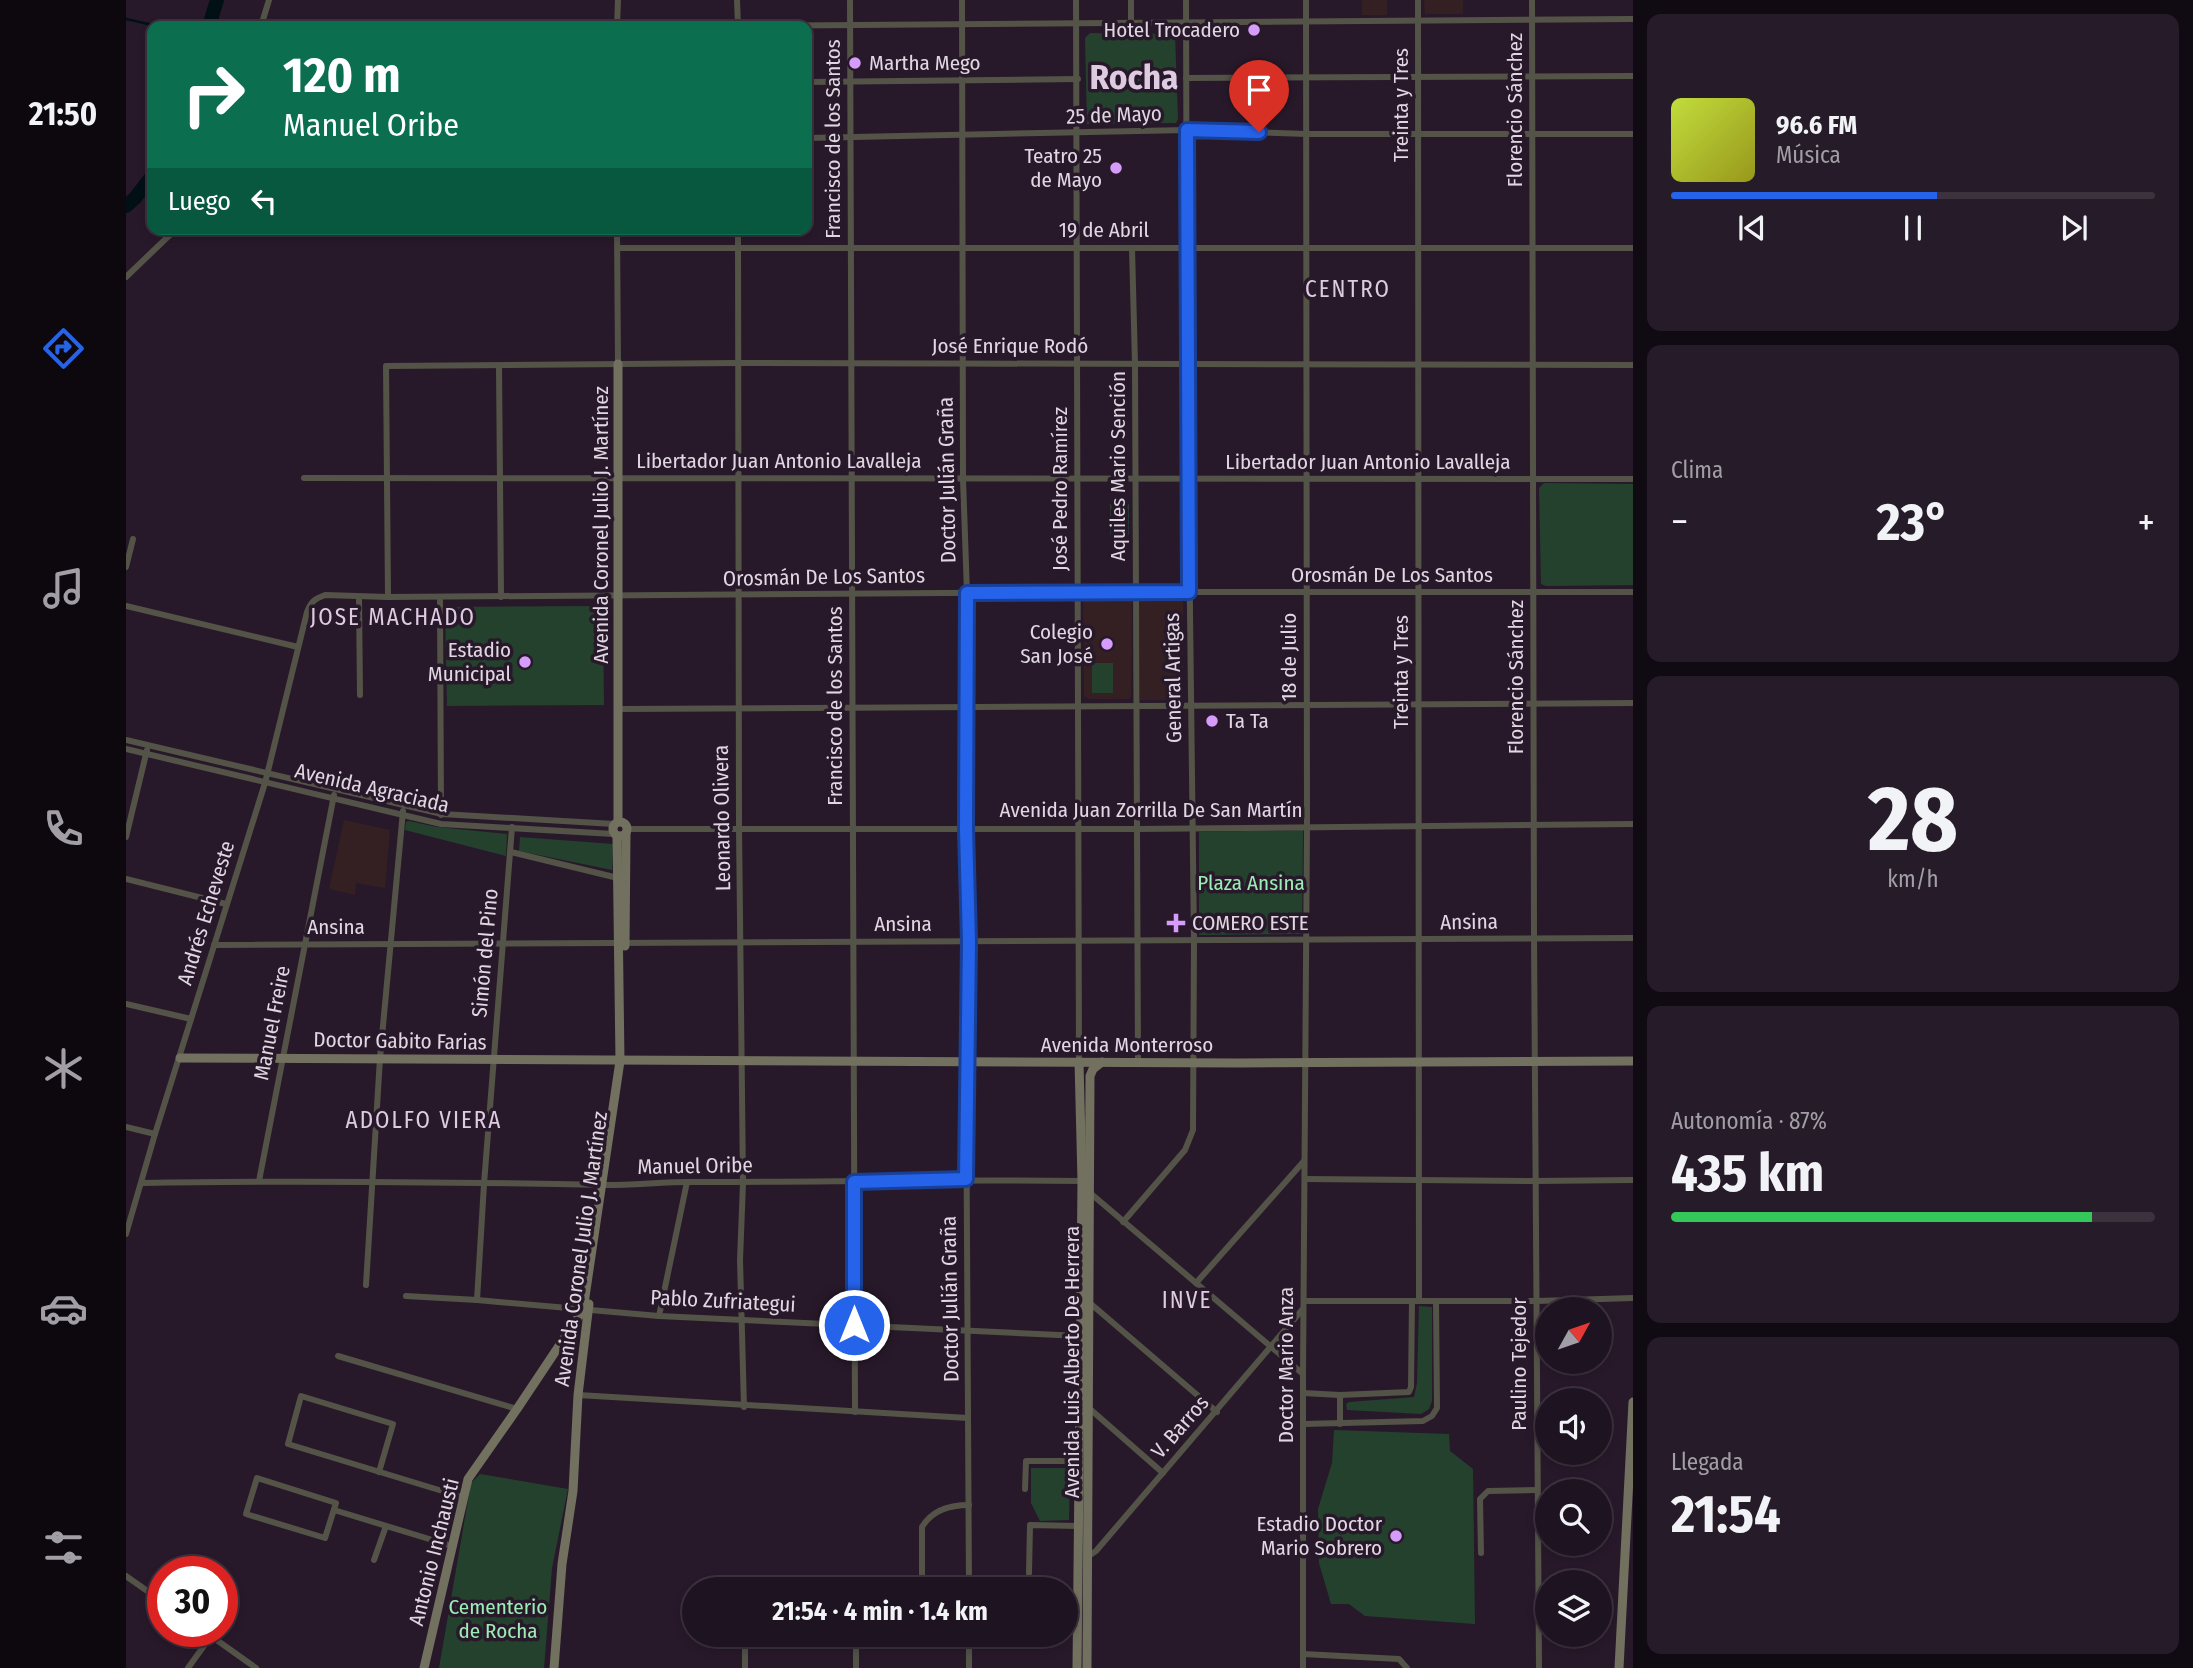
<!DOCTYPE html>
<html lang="es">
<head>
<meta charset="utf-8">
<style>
  :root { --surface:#1e1320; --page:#261c29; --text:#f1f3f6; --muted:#a19ea5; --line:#3c323e; --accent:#2563eb }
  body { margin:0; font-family:"Fira Sans Condensed",sans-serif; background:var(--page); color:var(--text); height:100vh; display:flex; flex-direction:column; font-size:26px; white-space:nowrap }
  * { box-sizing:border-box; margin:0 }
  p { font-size:23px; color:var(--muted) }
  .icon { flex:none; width:38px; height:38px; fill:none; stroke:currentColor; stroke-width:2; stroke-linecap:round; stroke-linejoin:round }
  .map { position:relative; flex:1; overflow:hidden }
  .side { display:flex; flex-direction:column; gap:14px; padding:14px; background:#100a12; width:560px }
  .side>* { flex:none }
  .top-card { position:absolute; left:21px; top:21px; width:665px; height:214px; border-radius:14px; box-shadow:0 4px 10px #0003,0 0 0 2px var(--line); background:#0b6e4f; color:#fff; overflow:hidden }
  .needle { width:46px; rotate:50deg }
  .tools { position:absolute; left:1409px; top:1297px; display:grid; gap:14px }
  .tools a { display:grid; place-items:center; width:77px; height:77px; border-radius:50%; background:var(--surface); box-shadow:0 4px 10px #0003,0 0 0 2px var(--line); font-size:35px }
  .speed { position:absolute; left:21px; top:1556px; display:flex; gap:14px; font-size:35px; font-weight:700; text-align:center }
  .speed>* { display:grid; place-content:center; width:91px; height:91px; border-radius:50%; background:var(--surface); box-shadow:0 4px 10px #0003,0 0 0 2px var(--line); line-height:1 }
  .speed .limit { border:10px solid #d22; background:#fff; color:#111 }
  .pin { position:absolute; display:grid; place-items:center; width:60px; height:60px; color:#fff; margin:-72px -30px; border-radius:50% 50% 50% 0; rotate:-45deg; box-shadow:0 0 7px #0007 }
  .pin .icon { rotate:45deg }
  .me { position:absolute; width:77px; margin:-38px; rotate:0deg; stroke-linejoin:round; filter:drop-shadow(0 0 5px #0008) }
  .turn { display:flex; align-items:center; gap:24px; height:147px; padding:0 21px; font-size:32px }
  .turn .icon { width:91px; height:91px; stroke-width:2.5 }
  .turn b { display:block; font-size:49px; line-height:60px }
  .then { display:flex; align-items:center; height:66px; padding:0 21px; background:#0003; gap:14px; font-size:26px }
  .big { font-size:52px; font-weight:700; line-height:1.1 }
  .side .tile { flex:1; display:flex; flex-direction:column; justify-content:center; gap:10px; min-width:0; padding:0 24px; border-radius:14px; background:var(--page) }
  .side .dial { align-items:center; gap:0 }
  .dial b { font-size:91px; line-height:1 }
  .song { display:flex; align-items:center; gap:21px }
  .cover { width:84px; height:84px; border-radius:10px; background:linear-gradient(135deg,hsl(70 70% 55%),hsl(60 70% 35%)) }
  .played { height:7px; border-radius:4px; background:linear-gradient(90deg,var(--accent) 55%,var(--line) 55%) }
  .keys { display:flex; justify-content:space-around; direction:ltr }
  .heat { display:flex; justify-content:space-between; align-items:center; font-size:38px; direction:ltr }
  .charge { height:10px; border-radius:5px; background:linear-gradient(90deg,#34c759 87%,var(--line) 0) }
  .trip { position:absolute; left:556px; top:1577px; width:396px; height:70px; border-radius:35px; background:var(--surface); box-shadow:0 4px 10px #0003,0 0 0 2px var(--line); font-weight:700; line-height:70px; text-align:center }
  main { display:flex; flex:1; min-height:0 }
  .tab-bar { display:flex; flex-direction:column; width:126px; justify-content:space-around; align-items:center; background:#0c080d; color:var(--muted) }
  .tab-bar .icon { width:49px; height:49px }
  .tab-bar .active { color:var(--accent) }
  .tab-bar b { font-size:32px; color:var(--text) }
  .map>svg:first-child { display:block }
  .education { fill:#342022 }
  .green { fill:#24412e }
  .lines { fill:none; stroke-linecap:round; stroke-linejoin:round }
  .stream { stroke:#001015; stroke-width:2.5 }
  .river { stroke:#001015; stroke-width:14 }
  .street { stroke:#545348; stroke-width:6 }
  .secondary { stroke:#72705f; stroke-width:9 }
  .route-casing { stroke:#184099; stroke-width:18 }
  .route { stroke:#2563eb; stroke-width:12 }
  .poi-dot { fill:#d59cfb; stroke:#28192a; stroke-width:2.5 }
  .labels { text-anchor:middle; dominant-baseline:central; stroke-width:7; stroke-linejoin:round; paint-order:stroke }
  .poi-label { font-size:21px; fill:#e1d7e2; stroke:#28192a; text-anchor:end }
  .street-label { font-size:21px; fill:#e1d7e2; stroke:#28192a }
  .park-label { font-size:21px; fill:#9cecb5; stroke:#28192a }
  .neighbourhood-label { font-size:23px; letter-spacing:2px; fill:#decae1; stroke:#28192a }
  .town-label { font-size:35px; font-weight:bold; fill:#decae1; stroke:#28192a }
</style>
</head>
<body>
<main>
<nav class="tab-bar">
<b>21:50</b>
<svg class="icon active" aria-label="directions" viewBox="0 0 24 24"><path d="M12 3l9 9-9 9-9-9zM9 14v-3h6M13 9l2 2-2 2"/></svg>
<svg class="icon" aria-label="music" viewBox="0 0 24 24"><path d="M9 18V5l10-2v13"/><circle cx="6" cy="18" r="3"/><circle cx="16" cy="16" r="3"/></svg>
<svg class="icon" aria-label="phone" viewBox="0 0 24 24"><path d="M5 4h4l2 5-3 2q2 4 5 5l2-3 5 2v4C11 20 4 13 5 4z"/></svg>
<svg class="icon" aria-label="climate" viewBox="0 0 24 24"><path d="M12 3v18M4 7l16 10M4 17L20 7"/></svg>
<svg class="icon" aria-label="car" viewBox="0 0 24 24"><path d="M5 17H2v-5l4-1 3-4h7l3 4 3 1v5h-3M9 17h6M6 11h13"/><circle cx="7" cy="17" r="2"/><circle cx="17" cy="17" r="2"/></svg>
<svg class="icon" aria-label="filters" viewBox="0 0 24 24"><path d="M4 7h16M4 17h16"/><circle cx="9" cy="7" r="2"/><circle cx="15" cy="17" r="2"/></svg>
</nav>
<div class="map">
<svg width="1507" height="1668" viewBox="0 0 1507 1668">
  <rect width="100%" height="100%" fill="#28192a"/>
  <g class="education">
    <rect x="1236" y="0" width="25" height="15"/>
    <path d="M1298 0H1337V14H1299Z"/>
    <path d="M960 599H1003L1006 602 1005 697 1003 699H962L961 697H958L957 601Z"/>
    <path d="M1013 599H1057V700H1014Z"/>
    <path d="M218 820 264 830 259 888 230 883 229 895 203 889Z"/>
  </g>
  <g class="green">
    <path d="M964 33 1049 34 1052 119 1050 123 961 124 959 38Z"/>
    <path d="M1418 483 1507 484V585L1420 586 1415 584 1413 488Z"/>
    <rect x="984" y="504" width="19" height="31"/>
    <path d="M473 606 474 618 477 619 478 705 321 706 319 610 321 607Z"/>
    <rect x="966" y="663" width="21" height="30"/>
    <path d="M283 821 311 827 381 834 380 856 279 830 280 822Z"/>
    <path d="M1177 830 1176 934 1073 935V832Z"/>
    <path d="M394 837 487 844 486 870 393 851Z"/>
    <path d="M1293 1306 1306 1307V1401L1303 1409 1295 1414 1221 1410 1220 1404 1223 1402 1288 1397 1291 1383Z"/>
    <path d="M1208 1430 1323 1434 1324 1451 1347 1469 1349 1624 1239 1616 1223 1604H1205L1193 1563 1192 1509 1206 1463Z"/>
    <path d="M905 1468H944L943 1520 914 1521 905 1503Z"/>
    <path d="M354 1474 442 1489 426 1568 418 1668H313L345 1483Z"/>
  </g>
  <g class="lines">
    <path class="stream" d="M0 19 31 26"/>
    <g class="river">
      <path d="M83 26 91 0"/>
      <path d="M0 206 9 198 26 176"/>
    </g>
    <g class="street">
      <path d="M611 0 612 26"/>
      <path d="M724 0 729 1412"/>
      <path d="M836 0 837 479 841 593 840 829 843 942 840 1063 843 1589"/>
      <path d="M950 0 953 1062"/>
      <path d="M1005 0V22"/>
      <path d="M1292 0 1293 1301"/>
      <path d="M1406 0 1408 938 1413 1668"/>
      <path d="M135 26 143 0"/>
      <path d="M491 26 492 0"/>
      <path d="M612 26 1507 19"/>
      <path d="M1060 78 1507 76"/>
      <path d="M681 82 952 79"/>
      <path d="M681 138 1061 130 1181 134H1507"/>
      <path d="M491 229 492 364"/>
      <path d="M612 229 613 828 617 1183 614 1260 618 1407"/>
      <path d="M492 248H1507"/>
      <path d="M1006 248 1009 364 1012 1062"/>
      <path d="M0 277 50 229"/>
      <path d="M373 366 375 597"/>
      <path d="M178 478 1507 479"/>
      <path d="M0 567 7 539"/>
      <path d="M233 597 234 695"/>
      <path d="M262 597 260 366 611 363 1507 365"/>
      <path d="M314 597 315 815"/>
      <path d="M0 606 172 647"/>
      <path d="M494 709 1507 703"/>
      <path d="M0 740 316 814 488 824"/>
      <path d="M0 749 315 824 488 834"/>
      <path d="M501 829H1011L1507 824"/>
      <path d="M0 837 21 750"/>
      <path d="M385 852 492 878"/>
      <path d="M0 879 100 904"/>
      <path d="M88 945 1507 938"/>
      <path d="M0 1004 65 1019"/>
      <path d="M0 1127 29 1134"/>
      <path d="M1179 1179 1409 1181 1507 1180"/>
      <path d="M133 1181 208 795"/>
      <path d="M16 1183C171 1180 325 1182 480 1185 509 1185 537 1182 565 1182 695 1182 825 1179 956 1181L957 1183"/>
      <path d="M963 1192 1177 1374"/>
      <path d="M997 1222 1059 1150 1067 1130 1068 941 1061 364 1060 0"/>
      <path d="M0 1234 29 1134 139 783 181 612C185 602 188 599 199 595L262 597 951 592H1507"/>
      <path d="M1070 1283 1178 1161"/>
      <path d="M240 1285 254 1058 277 811"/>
      <path d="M280 1296 351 1300 533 1316 954 1336"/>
      <path d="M351 1300 358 1184 386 827"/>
      <path d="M1178 1301H1411L1507 1298"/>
      <path d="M965 1304 1091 1412"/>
      <path d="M533 1316 561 1182"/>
      <path d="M212 1356 391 1409"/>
      <path d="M1177 1393 1214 1395 1283 1392 1285 1387 1286 1301"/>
      <path d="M452 1395 842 1418"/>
      <path d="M959 1408 964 1409 1037 1473"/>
      <path d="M1177 1424 1297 1421 1306 1416 1311 1408 1310 1302"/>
      <path d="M1214 1424V1395"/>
      <path d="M253 1472 267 1424 175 1396 162 1444 336 1497"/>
      <path d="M131 1478 210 1503 199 1538 120 1514Z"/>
      <path d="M899 1489 900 1461H953"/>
      <path d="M208 1510 326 1546"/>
      <path d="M1355 1553 1354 1499 1362 1491 1411 1490"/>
      <path d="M961 1557 970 1551 1176 1310"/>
      <path d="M248 1560 260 1526"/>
      <path d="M903 1573 904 1525 952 1526"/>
      <path d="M0 1576 37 1602"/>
      <path d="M796 1589V1527C806 1510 824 1505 843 1505"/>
      <path d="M78 1631 130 1668"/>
      <path d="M619 1634V1668"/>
      <path d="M1177 1654 1273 1659 1281 1668"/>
      <path d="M62 1668 85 1636"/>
      <path d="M730 1668V1634"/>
      <path d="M843 1668V1634"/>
      <path d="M1177 1668V1374L1181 827 1180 0"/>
    </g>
    <g class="secondary">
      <path d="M492 364V821"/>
      <circle cx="494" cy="829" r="7"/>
      <path d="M499 946 500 833"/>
      <path d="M54 1058 1114 1063 1507 1061"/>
      <path d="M298 1668 342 1479 391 1409 457 1310 494 1061 491 836"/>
      <path d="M428 1668 436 1564 447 1491 452 1395 463 1304"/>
      <path d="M951 1668 956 1181 953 1062"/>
      <path d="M961 1668 964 1076 967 1069 976 1062"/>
      <path d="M1493 1668 1507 1402"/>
    </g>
  </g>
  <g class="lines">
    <g class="route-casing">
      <path id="route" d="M728 1325V1182L840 1179 843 942 840 829 841 593 1063 592 1061 130 1133 132"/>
    </g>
    <use href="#route" class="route"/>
  </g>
  <g class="poi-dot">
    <circle cx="1128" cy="30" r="7"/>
    <circle cx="729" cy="63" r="7"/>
    <circle cx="990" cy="168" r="7"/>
    <circle cx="981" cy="644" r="7"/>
    <circle cx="399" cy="662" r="7"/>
    <circle cx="1086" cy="721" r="7"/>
    <path d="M1046.5 912.5h7v7h7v7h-7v7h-7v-7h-7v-7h7z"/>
    <circle cx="1270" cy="1536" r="7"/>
  </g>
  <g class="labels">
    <g class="poi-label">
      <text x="1114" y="30">Hotel Trocadero</text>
      <text x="743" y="63" text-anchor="start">Martha Mego</text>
      <text x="976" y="156">Teatro 25<tspan x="976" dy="24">de Mayo</tspan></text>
      <text x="967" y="632">Colegio<tspan x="967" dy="24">San José</tspan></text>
      <text x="385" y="650">Estadio<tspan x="385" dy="24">Municipal</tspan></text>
      <text x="1100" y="721" text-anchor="start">Ta Ta</text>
      <text x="1066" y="923" text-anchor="start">COMERO ESTE</text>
      <text x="1256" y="1524">Estadio Doctor<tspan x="1256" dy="24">Mario Sobrero</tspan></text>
    </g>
    <g class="street-label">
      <text transform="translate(1275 105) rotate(-90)">Treinta y Tres</text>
      <text transform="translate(1389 110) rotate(-90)">Florencio Sánchez</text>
      <text transform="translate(988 115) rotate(-2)">25 de Mayo</text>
      <text transform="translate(707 139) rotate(-90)">Francisco de los Santos</text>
      <text x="978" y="230">19 de Abril</text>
      <text x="884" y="346">José Enrique Rodó</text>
      <text x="653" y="461">Libertador Juan Antonio Lavalleja</text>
      <text x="1242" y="462">Libertador Juan Antonio Lavalleja</text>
      <text transform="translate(992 466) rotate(-90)">Aquiles Mario Sención</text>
      <text transform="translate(821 480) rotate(-91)">Doctor Julián Graña</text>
      <text transform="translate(934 489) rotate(-90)">José Pedro Ramírez</text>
      <text transform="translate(475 525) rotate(-90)">Avenida Coronel Julio J. Martínez</text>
      <text x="1266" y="575">Orosmán De Los Santos</text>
      <text transform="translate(698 577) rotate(-1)">Orosmán De Los Santos</text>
      <text transform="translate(1163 657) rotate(-90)">18 de Julio</text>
      <text transform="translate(1275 672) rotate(-90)">Treinta y Tres</text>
      <text transform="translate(1390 677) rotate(-90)">Florencio Sánchez</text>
      <text transform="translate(1047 678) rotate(-91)">General Artigas</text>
      <text transform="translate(709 706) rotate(-90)">Francisco de los Santos</text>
      <text transform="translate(246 788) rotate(13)">Avenida Agraciada</text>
      <text x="1025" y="810">Avenida Juan Zorrilla De San Martín</text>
      <text transform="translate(596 818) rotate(-91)">Leonardo Olivera</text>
      <text transform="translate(80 913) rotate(-73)">Andrés Echeveste</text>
      <text transform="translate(1343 922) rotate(-1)">Ansina</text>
      <text x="777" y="924">Ansina</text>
      <text x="210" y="927">Ansina</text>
      <text transform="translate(359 953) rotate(-85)">Simón del Pino</text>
      <text transform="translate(146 1023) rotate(-79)">Manuel Freire</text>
      <text transform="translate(274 1041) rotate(1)">Doctor Gabito Farias</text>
      <text x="1001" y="1045">Avenida Monterroso</text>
      <text transform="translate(569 1166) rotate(-1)">Manuel Oribe</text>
      <text transform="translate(455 1249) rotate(-82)">Avenida Coronel Julio J. Martínez</text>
      <text transform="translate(824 1299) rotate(-91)">Doctor Julián Graña</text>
      <text transform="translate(597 1301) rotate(3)">Pablo Zufriategui</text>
      <text transform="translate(946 1362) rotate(-90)">Avenida Luis Alberto De Herrera</text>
      <text transform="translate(1393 1364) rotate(-90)">Paulino Tejedor</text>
      <text transform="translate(1160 1365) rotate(-90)">Doctor Mario Anza</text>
      <text transform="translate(1054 1427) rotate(-49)">V. Barros</text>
      <text transform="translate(308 1552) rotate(-76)">Antonio Inchausti</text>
    </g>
    <g class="park-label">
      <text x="1125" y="883">Plaza Ansina</text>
      <text x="372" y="1607">Cementerio<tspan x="372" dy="24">de Rocha</tspan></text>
    </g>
    <g class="neighbourhood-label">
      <text x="1222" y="289">CENTRO</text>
      <text x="267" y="617">JOSE MACHADO</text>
      <text x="298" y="1120">ADOLFO VIERA</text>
      <text x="1061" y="1300">INVE</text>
    </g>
    <g class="town-label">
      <text x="1008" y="77">Rocha</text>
    </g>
  </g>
</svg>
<div class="tools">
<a><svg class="needle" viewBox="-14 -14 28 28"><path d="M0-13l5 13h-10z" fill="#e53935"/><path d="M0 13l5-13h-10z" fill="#a19ea5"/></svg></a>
<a><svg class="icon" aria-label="sound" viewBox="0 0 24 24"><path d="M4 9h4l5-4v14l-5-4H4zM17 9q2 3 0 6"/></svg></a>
<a><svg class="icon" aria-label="search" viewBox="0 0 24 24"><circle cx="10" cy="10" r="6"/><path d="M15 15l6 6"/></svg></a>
<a><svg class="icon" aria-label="layers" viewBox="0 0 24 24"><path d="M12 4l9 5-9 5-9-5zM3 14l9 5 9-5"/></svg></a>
</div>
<div class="speed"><div class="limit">30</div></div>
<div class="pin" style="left:1133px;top:132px;background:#d93025"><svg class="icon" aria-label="arrive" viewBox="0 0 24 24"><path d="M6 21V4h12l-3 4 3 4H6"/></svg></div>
<svg class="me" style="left:728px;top:1325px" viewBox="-20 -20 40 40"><circle r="17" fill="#2563eb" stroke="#fff" stroke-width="3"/><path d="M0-11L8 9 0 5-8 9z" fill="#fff"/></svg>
<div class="trip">21:54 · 4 min · 1.4 km</div>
<div class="top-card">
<div class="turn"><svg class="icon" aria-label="right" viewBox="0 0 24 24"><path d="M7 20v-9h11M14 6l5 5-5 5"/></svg><div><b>120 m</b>Manuel Oribe</div></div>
<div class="then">Luego<svg class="icon" aria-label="left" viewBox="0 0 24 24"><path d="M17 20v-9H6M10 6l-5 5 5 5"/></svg></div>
</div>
</div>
<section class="side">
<div class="tile">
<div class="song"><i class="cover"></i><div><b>96.6 FM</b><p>Música</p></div></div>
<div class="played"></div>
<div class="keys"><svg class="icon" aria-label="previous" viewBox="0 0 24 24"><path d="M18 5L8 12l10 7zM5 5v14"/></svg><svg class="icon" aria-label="pause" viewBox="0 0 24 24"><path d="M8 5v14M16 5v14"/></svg><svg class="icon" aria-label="next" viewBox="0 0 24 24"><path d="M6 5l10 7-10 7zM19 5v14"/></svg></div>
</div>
<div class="tile"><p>Clima</p>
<div class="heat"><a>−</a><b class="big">23°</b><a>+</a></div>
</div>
<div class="tile dial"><b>28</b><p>km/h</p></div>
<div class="tile"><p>Autonomía · 87%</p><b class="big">435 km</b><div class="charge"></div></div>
<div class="tile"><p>Llegada</p><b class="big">21:54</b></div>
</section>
</main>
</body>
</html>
